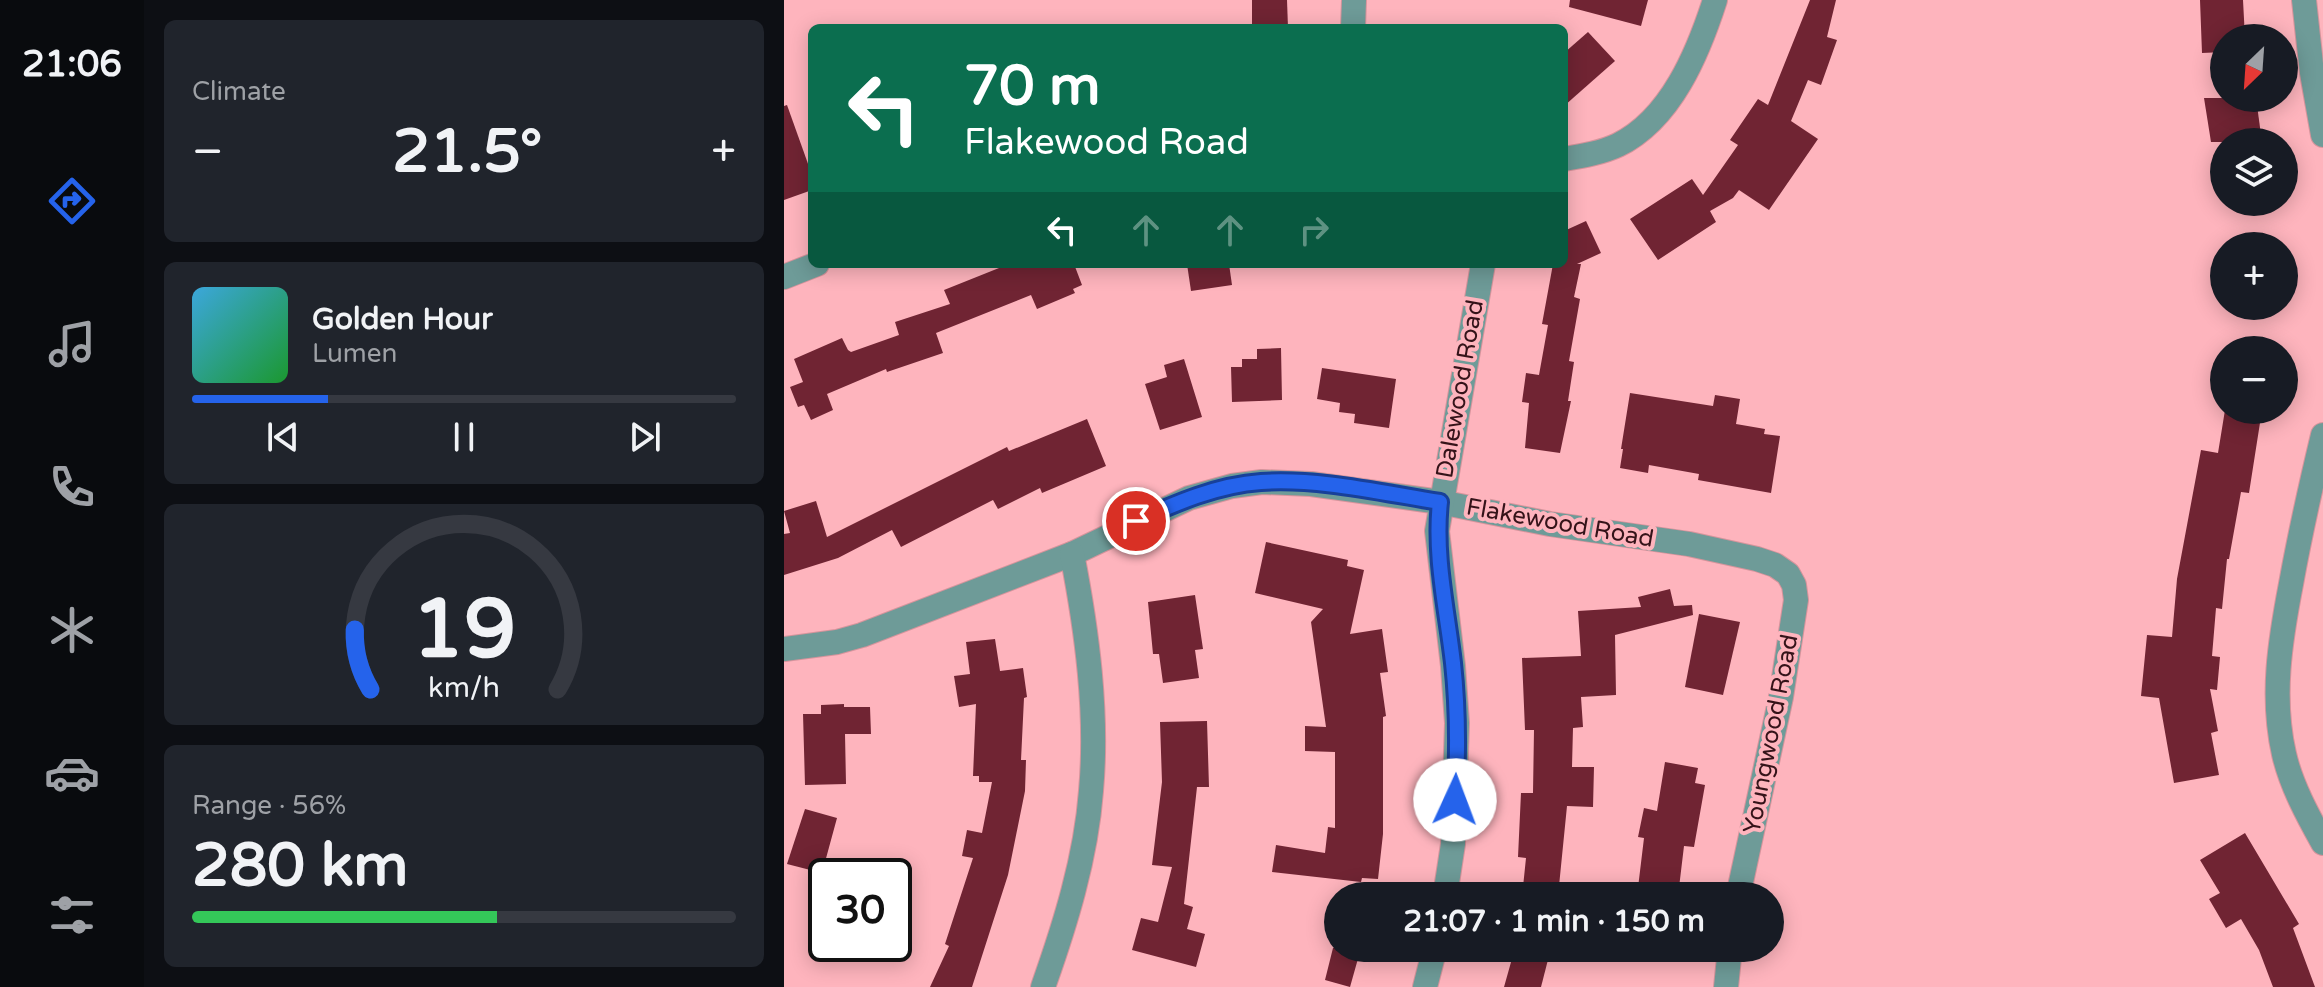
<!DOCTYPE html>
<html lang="en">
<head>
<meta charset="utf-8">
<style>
  :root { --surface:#171b24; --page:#20242c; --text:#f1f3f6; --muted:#9ea1a6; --line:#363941; --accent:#2563eb }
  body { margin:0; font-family:"Varela Round",sans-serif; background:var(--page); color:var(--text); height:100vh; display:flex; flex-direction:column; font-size:30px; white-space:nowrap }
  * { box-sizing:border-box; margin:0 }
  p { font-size:26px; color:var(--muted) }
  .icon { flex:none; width:44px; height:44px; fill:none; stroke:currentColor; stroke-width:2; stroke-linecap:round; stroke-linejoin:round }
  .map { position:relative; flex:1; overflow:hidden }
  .side { display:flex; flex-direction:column; gap:20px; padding:20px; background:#0d0f14; width:640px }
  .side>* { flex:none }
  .top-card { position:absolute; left:24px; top:24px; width:760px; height:244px; border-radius:12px; box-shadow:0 4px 20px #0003; background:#0b6e4f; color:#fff; overflow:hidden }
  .needle { width:52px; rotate:205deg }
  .tools { position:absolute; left:1426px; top:24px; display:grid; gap:16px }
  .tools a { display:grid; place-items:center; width:88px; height:88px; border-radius:50%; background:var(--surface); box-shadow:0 4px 20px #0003; font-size:40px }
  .speed { position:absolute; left:24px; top:858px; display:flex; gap:16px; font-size:40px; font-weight:700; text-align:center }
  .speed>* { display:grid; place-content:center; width:104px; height:104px; border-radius:50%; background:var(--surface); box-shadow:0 4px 20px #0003; line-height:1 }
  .speed .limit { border:4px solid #111; border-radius:12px; background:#fff; color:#111 }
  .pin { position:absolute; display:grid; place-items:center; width:68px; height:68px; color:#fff; margin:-34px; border:4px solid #fff; border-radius:50%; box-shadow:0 2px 8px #0007 }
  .me { position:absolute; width:88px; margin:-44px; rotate:2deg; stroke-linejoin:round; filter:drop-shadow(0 0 6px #0008) }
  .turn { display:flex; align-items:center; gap:28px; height:168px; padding:0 24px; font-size:36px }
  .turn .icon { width:104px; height:104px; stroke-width:2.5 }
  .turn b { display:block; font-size:56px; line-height:68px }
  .lanes { display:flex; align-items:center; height:76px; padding:0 24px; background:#0003; justify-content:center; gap:40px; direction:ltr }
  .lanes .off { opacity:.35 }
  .big { font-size:60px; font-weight:800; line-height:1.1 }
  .side .card { flex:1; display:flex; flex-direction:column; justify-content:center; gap:12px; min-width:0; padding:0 28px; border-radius:12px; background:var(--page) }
  .side .dial { align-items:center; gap:0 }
  .dial svg { height:208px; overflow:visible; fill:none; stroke:var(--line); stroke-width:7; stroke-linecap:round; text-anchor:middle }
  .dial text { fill:var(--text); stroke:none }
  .song { display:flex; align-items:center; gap:24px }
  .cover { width:96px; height:96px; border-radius:12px; background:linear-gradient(135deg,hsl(200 70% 55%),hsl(130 70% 35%)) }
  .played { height:8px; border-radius:4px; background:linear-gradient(90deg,var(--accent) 25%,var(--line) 25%) }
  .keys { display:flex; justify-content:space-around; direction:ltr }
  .heat { display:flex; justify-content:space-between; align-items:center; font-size:44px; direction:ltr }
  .charge { height:12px; border-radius:6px; background:linear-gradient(90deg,#34c759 56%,var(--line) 0) }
  .trip { position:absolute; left:540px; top:882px; width:460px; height:80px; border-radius:40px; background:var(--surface); box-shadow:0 4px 20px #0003; font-weight:800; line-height:80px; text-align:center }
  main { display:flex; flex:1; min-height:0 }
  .tab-bar { display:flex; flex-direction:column; width:144px; justify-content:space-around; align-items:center; background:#090b0e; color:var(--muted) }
  .tab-bar .icon { width:56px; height:56px }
  .tab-bar .on { color:var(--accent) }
  .tab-bar b { font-size:36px; color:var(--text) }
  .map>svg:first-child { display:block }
  .building { fill:#702433 }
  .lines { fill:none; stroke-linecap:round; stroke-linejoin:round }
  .street-casing { stroke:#d6949c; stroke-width:26 }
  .street { stroke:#6e9b98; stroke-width:24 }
  .route-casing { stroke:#184099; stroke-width:20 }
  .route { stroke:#2563eb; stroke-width:14 }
  .labels { text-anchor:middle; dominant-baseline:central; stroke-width:8; stroke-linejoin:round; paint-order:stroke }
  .street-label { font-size:24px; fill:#351319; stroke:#feb4bd }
</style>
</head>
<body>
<main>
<nav class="tab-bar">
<b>21:06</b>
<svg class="icon on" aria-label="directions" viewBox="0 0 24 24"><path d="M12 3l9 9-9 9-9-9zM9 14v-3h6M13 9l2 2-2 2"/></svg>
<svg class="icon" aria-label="music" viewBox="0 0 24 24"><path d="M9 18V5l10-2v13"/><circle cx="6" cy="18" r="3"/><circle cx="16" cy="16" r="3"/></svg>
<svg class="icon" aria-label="phone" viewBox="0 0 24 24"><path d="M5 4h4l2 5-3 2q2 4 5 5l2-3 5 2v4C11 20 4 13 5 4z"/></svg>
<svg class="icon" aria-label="climate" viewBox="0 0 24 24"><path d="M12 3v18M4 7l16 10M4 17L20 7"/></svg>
<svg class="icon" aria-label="car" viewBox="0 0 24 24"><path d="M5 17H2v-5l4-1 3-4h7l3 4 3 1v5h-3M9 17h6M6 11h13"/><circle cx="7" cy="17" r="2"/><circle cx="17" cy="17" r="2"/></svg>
<svg class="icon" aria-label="filters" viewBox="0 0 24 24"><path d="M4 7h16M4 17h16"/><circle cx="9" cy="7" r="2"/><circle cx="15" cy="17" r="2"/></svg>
</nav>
<section class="side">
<div class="card"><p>Climate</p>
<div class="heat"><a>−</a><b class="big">21.5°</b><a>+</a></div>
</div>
<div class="card">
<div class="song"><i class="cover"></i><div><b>Golden Hour</b><p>Lumen</p></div></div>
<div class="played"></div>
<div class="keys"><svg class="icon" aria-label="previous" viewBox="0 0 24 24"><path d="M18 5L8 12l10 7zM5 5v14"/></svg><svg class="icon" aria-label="pause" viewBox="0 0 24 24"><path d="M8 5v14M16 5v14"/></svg><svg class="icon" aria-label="next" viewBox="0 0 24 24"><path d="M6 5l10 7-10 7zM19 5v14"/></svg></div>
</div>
<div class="card dial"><svg viewBox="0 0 100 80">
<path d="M14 69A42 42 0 1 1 86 69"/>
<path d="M14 69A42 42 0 0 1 8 46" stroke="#2563eb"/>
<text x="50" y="56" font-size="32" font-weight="700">19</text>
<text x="50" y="72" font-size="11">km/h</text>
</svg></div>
<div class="card"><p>Range · 56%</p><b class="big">280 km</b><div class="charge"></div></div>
</section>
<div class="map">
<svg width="1539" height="987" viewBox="0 0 1539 987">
  <rect width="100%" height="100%" fill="#feb4bd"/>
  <g class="building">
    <path d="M468 0H503L504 28H468Z"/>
    <path d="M786 0H864L857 26 785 7Z"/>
    <path d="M1026 0H1052L1043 37 1053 40 1037 85 1024 80 1007 121 1034 139 985 210 955 190 949 198 926 211 932 222 874 260 846 219 908 179 919 195 954 145 946 140 974 99 984 105Z"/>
    <path d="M1416 0H1459L1461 38H1440V52L1418 53Z"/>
    <path d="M804 32 831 61 780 106V53Z"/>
    <path d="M1420 98H1472L1478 142H1427Z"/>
    <path d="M3 105 28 175V190L0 200V106Z"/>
    <path d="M802 221 817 253 793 264H797L790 297 796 299 785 361 790 362 784 401H787L776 453 741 448 745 403 738 402 742 373 755 375 764 325 758 324 769 264H780V231Z"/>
    <path d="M225 264H290L298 285 289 289 291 293 253 309 247 295 152 333 159 353 103 372 102 369 43 394 49 410 27 420 20 405 14 407 6 387 19 382 10 359 58 338 64 350 67 352 115 335 111 322 166 304 160 290Z"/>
    <path d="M403 264H445L448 285 407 291Z"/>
    <path d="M497 348 498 400 448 402 447 367H458V359H473V349Z"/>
    <path d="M400 359 418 417 376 430 361 384 383 377 380 365Z"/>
    <path d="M538 368 612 379 605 428 570 423 571 414 555 412 556 403 533 399Z"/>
    <path d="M846 393 929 406 931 395 956 399 952 424 981 429 980 434 996 436 987 493 914 480 915 474 865 465 864 473 836 468 839 449H837Z"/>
    <path d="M1441 410H1478L1465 493 1457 492 1445 559H1443L1438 609 1432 608 1428 656 1436 657 1433 690 1426 689 1434 731 1427 733 1435 775 1390 783 1375 698 1357 696 1363 635 1388 637 1393 579 1417 450 1434 453Z"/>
    <path d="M303 419 322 466 258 493 256 488 214 509 209 500 117 547 108 530 54 558 0 575V534L6 533 0 511 32 501 43 537 223 447 225 451Z"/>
    <path d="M482 542 564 560 563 566 580 570 566 634 598 629 604 672 596 673 602 716 599 717V834L594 879 578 878 577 882 488 872 492 845 541 853 544 827 551 828V752L521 751V726L542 727 527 622 539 609 471 593Z"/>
    <path d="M886 589 890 606 908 605 909 615 831 635 832 695 797 697 799 727 789 728 788 767H810L809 807 783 806 774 896H741L742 887H739L742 858 734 857 737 793H749L750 730H741L738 658 797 656 794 611 857 607 854 597Z"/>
    <path d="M411 595 419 649 411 650 415 678 379 683 375 654H369L364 602Z"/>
    <path d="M915 614 956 622 939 695 901 687Z"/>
    <path d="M211 639 216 671 239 668 243 697 240 698 237 760H242L241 791 224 875 188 987H146L165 946 161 944 189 858 178 856 183 830 198 833 208 782H195V776H189L192 704 175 707 170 676 186 674 182 642Z"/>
    <path d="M60 704V707H86L87 734H61L62 784 21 785 19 714H37V705Z"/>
    <path d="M423 721 425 787H413L400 904 409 907 403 929 421 934 412 967 348 950 357 918 374 922 388 867 368 865 378 782 376 722Z"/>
    <path d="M881 762 914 768 911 783 921 785 910 847 900 846 894 896H853L860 838 854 837 860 808 873 811Z"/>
    <path d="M21 809 53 818 38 873 3 864Z"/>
    <path d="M1461 833 1515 924 1509 928 1531 987H1489L1475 950 1457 919 1442 928 1425 899 1436 893 1416 860Z"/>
    <path d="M549 948H577L566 987 541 980Z"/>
    <path d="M731 948H767L757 987H720Z"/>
  </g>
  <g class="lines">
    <g class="street-casing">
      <g id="street">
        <path d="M1520 0 1528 73 1539 135"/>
        <path d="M569 28 570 0"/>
        <path d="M780 159C798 156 817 153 834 145 887 119 914 53 931 0"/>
        <path d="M0 277 33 264"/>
        <path d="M1539 435C1527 485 1516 534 1507 584 1496 641 1487 697 1500 754 1507 785 1524 816 1539 843"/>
        <path d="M0 649 53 642 78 635 288 554 405 498 448 486 478 482 527 484 656 502 766 524 905 544 973 559 991 565 1004 574 1010 585 1012 600 997 697 954 896"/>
        <path d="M661 896 669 844 673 723 669 666 653 531 699 264"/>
        <path d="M259 987C281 925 302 858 307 791 314 713 303 631 288 554"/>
        <path d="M641 987 651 948"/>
        <path d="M942 987 946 948"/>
      </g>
    </g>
    <use href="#street" class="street"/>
  </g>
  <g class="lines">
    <g class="route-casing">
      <path id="route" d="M352 521C392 503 433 485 477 482 535 478 598 493 656 502 650 556 663 610 669 663 674 709 674 755 671 800"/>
    </g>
    <use href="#route" class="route"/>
  </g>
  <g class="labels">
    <g class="street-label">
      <text transform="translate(676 389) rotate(-80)">Dalewood Road</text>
      <text transform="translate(776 523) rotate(10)">Flakewood Road</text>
      <text transform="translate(987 734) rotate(-79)">Youngwood Road</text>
    </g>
  </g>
</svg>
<div class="tools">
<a><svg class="needle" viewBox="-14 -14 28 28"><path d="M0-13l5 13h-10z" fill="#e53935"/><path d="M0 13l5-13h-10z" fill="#9ea1a6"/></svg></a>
<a><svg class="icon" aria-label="layers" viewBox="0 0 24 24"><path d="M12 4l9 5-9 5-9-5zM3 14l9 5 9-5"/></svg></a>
<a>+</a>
<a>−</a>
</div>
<div class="speed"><div class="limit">30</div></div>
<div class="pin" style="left:352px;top:521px;background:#d93025"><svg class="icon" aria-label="arrive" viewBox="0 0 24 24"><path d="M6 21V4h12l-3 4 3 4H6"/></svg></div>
<svg class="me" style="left:671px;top:800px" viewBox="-20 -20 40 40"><circle r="19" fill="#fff"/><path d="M0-13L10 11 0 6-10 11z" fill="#2563eb"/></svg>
<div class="trip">21:07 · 1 min · 150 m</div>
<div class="top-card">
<div class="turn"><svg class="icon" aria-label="left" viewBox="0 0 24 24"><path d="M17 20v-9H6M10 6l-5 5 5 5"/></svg><div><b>70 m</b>Flakewood Road</div></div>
<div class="lanes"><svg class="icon" aria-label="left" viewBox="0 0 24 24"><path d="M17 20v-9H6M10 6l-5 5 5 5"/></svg><svg class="icon off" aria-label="ahead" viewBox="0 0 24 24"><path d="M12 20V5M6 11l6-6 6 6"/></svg><svg class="icon off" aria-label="ahead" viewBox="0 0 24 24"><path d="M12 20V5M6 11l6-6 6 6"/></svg><svg class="icon off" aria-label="right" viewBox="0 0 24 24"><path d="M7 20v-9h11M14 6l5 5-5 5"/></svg></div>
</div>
</div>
</main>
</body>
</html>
